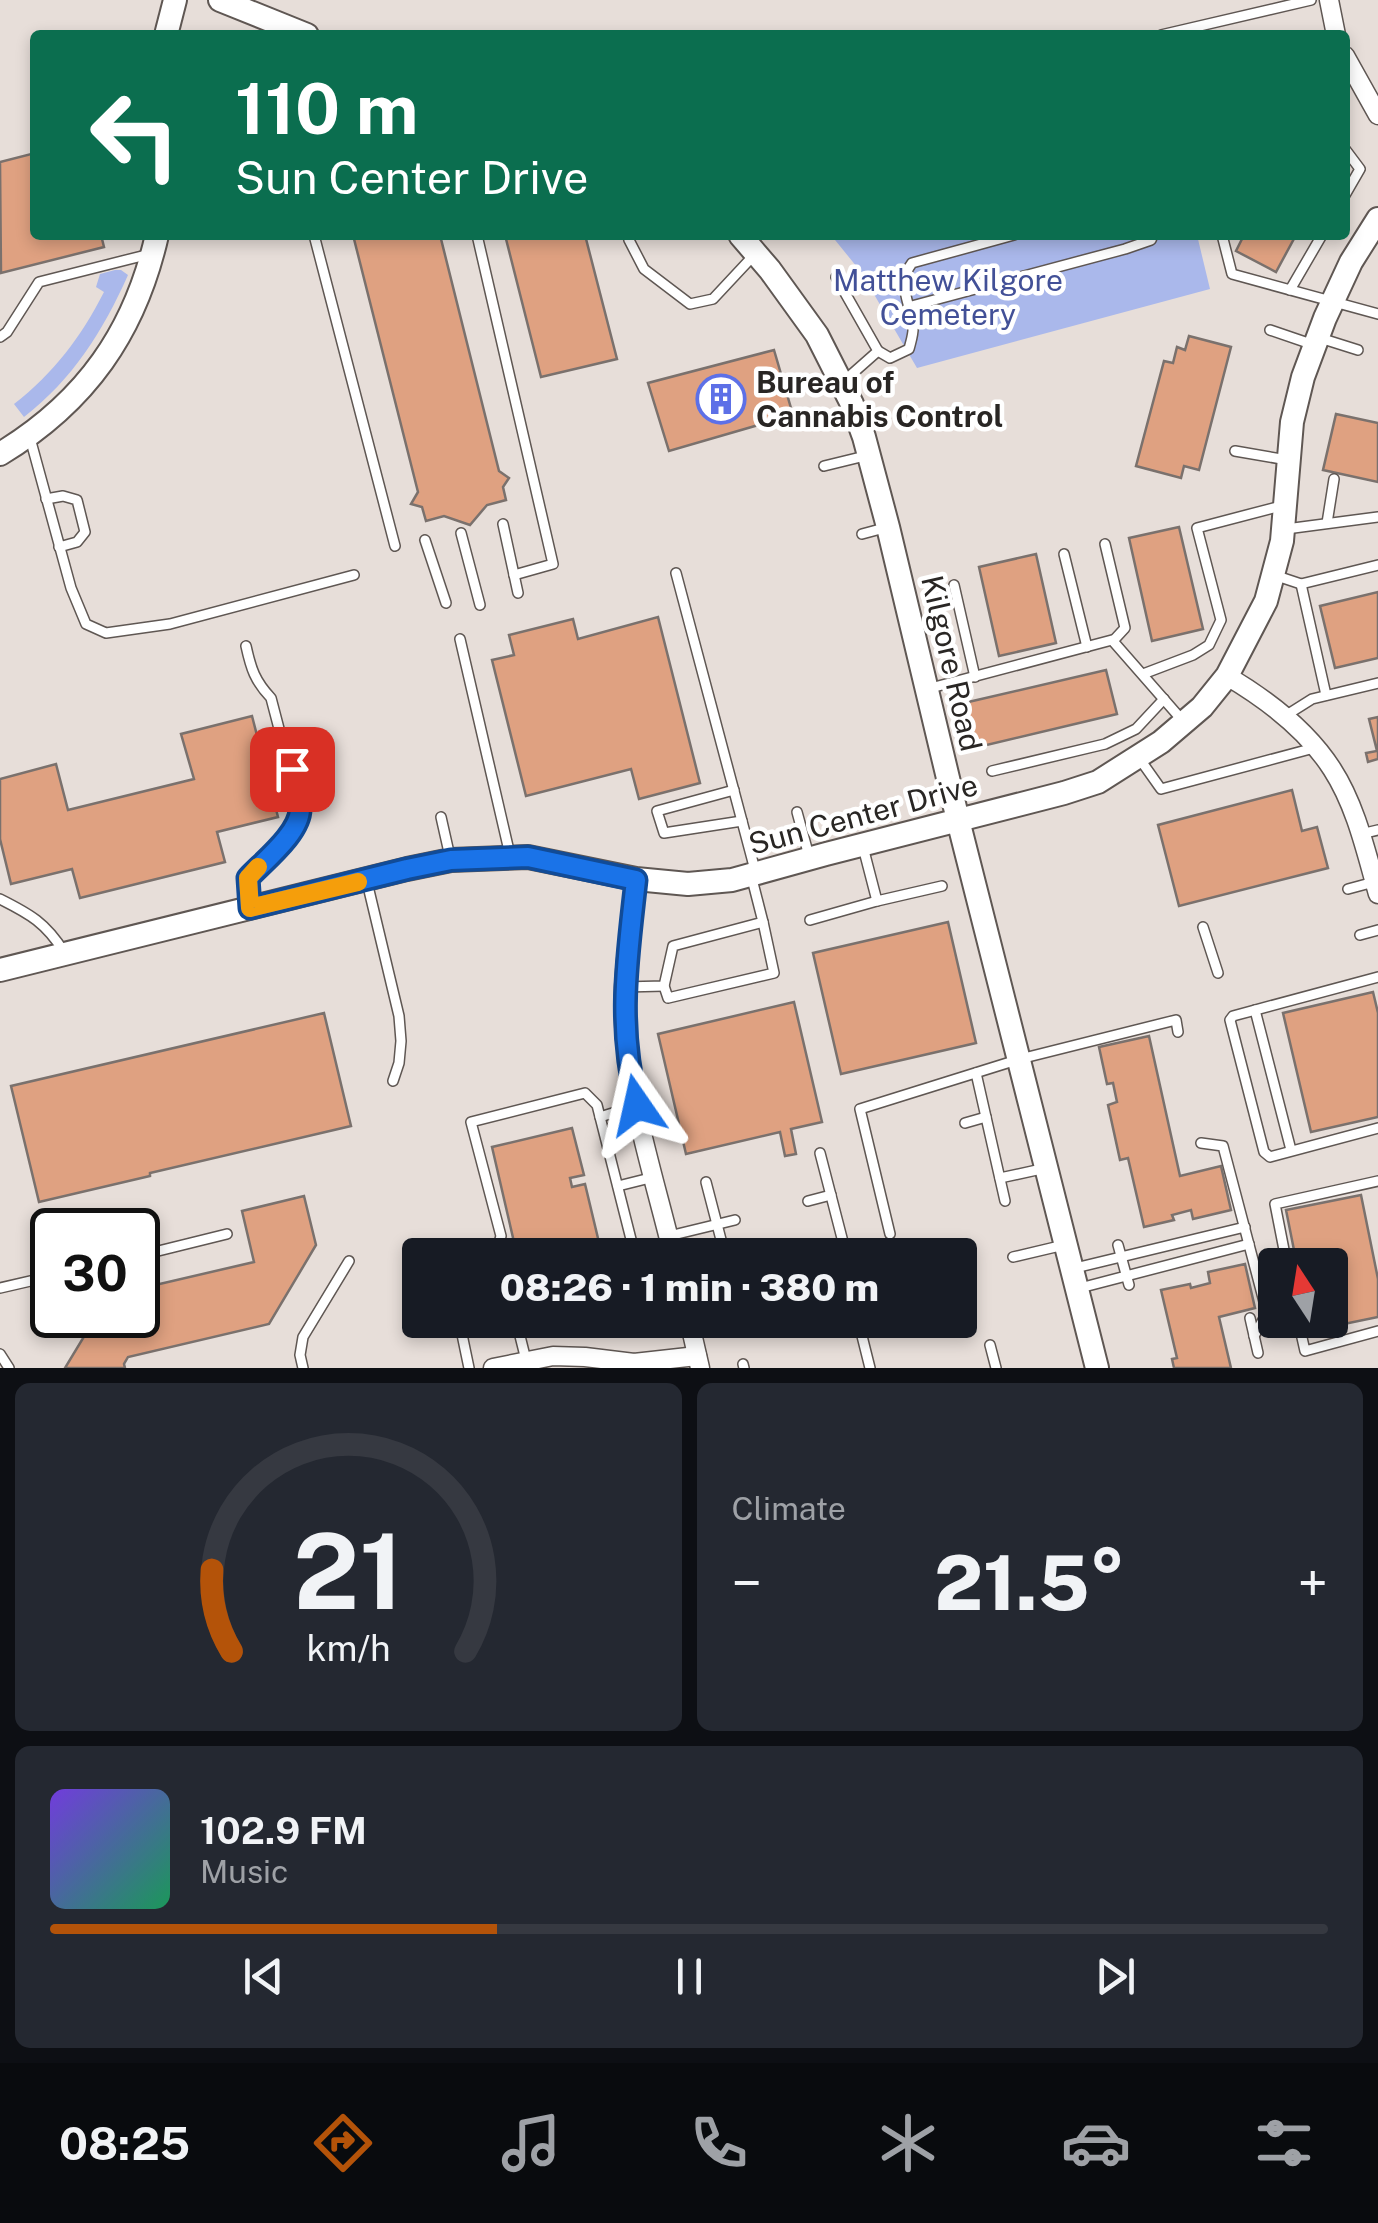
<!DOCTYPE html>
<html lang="en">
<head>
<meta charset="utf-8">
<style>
  :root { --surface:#171b24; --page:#242831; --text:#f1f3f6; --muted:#9ea1a6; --line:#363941; --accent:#b45309 }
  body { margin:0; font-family:"Public Sans",sans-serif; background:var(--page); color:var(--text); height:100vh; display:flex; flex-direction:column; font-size:38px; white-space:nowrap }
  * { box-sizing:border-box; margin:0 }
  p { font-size:32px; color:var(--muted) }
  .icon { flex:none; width:55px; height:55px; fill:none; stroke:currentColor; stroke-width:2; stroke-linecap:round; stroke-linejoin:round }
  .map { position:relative; height:1368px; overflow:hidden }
  .sheet { display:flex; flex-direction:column; gap:15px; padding:15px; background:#0d0f14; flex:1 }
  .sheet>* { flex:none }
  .banner { position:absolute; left:30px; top:30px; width:1320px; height:210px; border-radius:10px; box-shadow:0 5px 15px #0003; background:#0b6e4f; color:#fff; overflow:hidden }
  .needle { width:65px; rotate:348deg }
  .controls { position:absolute; left:1258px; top:1248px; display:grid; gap:20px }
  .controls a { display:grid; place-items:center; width:90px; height:90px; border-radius:10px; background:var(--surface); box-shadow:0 5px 15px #0003; font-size:50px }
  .speed { position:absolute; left:30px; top:1208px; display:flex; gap:20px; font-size:50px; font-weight:700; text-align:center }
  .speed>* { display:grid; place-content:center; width:130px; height:130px; border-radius:50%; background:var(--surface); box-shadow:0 5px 15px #0003; line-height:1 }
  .speed .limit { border:5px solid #111; border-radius:15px; background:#fff; color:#111 }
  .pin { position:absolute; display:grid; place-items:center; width:85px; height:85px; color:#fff; margin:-42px; border-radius:20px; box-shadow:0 5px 15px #0006 }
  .me { position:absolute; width:110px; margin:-55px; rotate:349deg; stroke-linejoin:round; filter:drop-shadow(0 0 8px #0008) }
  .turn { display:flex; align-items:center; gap:35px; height:210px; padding:0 40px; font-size:45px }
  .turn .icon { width:130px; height:130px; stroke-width:2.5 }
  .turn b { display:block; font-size:70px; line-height:85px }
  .big { font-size:75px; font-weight:800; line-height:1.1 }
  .sheet .widget { flex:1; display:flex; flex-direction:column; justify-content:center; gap:15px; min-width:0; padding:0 35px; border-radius:15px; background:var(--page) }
  .sheet .dial { align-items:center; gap:0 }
  .dial svg { height:260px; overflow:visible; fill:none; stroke:var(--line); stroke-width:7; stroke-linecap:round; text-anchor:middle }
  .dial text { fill:var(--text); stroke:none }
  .song { display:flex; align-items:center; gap:30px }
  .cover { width:120px; height:120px; border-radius:15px; background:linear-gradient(135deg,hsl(260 70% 55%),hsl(150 70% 35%)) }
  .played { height:10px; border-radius:5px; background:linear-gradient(90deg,var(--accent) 35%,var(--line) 35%) }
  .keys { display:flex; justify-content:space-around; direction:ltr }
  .heat { display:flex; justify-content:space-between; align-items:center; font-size:55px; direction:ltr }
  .sheet .tiles { flex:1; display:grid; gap:15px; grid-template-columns:1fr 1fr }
  .widget:last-child { grid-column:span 2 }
  .trip { position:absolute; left:402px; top:1238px; width:575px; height:100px; border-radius:10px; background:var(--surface); box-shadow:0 5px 15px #0003; font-weight:800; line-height:100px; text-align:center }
  .tabs { display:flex; height:160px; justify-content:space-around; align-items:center; background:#090b0e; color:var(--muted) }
  .tabs .icon { width:70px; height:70px }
  .tabs .selected { color:var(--accent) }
  .tabs b { font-size:45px; color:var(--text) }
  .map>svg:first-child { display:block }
  .green { fill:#aab8eb }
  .building { fill:#dfa181; stroke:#7a716d; stroke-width:2.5 }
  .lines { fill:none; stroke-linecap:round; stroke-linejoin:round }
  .lane-casing { stroke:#5f5753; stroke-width:12 }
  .street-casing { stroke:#5f5753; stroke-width:21 }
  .secondary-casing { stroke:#5f5753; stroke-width:26 }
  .lane { stroke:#fff; stroke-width:9 }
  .street { stroke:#fff; stroke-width:18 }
  .secondary { stroke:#fff; stroke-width:22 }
  .route-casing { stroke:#114b97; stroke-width:25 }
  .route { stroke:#1a73e8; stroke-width:18 }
  .slow { stroke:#f59e0b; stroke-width:18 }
  .labels { text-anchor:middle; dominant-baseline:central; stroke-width:9; stroke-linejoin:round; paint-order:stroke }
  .park-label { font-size:30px; fill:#425097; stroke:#fff }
  .poi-label { font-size:30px; font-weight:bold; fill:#292624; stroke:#fff; text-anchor:start }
  .street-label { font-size:30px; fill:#292624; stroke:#fff }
</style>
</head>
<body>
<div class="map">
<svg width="1378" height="1368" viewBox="0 0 1378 1368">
  <rect width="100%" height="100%" fill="#e7ded9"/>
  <g class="green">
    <path d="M831 235H1197L1210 289 917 368 861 272Z"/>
    <path d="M115 270H121L128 275C103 331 73 379 24 417L14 404C54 373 81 337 104 292L96 287 100 274Z"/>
  </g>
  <g class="building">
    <path d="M35 153V235H101L104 247 1 273 0 162Z"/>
    <path d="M353 235H440L499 471 509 478 503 487 506 500 487 505 470 525 444 516 426 521 422 507 411 504 418 492Z"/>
    <path d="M505 235H585L617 359 541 377Z"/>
    <path d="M1244 235H1296L1276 272 1236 251Z"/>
    <path d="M1189 336 1231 347 1199 470 1184 466 1181 478 1136 466 1164 361 1173 363 1177 347 1185 350Z"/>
    <path d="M774 350 793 415 669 451 648 383Z"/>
    <path d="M1336 414 1378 423V482L1323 470Z"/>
    <path d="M1179 527 1203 629 1152 641 1129 538Z"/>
    <path d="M1036 554 1056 643 999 656 979 567Z"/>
    <path d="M1378 592V658L1335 668 1320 606Z"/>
    <path d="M658 617 700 783 639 799 631 769 526 796 492 660 514 655 509 635 573 619 578 639Z"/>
    <path d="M1106 670 1117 714 974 748 964 703Z"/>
    <path d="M252 716 278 817 217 832 225 862 80 898 72 869 11 884 0 839V779L56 764 68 810 194 779 181 734Z"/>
    <path d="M1378 717V759L1368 762 1366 753 1377 751 1369 719Z"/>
    <path d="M1292 790 1302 831 1317 827 1328 868 1179 906 1158 825Z"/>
    <path d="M948 922 976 1043 841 1074 813 953Z"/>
    <path d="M1373 992 1378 1013V1117L1311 1132 1283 1013Z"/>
    <path d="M794 1002 822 1122 791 1129 796 1154 785 1156 780 1132 686 1154 658 1034Z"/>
    <path d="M324 1013 351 1126 150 1173V1176L39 1202 11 1086Z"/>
    <path d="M1149 1036 1180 1176 1221 1166 1231 1210 1193 1219 1191 1210 1172 1215 1174 1220 1144 1227 1128 1158 1120 1160 1108 1105 1117 1102 1113 1083 1107 1084 1099 1047Z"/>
    <path d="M572 1128 584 1175 570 1178 572 1187 585 1184 602 1255H517L492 1147Z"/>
    <path d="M1361 1195 1378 1279V1317L1310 1331 1308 1320H1330V1265H1297L1286 1210Z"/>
    <path d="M304 1196 316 1245 269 1324 128 1357 124 1364 125 1368H65L97 1315H138V1289L254 1262 242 1211Z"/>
    <path d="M1245 1264 1255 1308 1219 1317 1231 1368H1174L1172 1359 1177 1358 1161 1290 1190 1284 1191 1288 1210 1283 1208 1272Z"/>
  </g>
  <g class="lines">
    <g class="lane-casing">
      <g id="lane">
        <path d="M1161 35 1311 0"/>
        <path d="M1345 149 1360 169 1345 195"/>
        <path d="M314 235 395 546"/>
        <path d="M477 235 553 564 514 575"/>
        <path d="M628 235 629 240 644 269 690 304 713 299 756 253"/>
        <path d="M1222 235 1232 274 1378 314"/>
        <path d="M836 277 878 351 844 381"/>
        <path d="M1290 290 1322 235"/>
        <path d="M908 307 1125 249 1151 240 1153 235"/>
        <path d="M1270 330 1314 345"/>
        <path d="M0 337 7 332 39 282 150 254"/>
        <path d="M1320 338 1358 350"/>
        <path d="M878 351 890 358 909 349C911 341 914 333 913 325 910 302 896 284 912 263L1014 235"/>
        <path d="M30 438 71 588 86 624 106 633 170 624 354 575"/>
        <path d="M1235 451 1287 460"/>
        <path d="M824 466 865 456"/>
        <path d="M46 499 63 496 77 500 85 532 77 542 59 547"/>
        <path d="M1327 523 1334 479"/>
        <path d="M503 524 518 593"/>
        <path d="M1286 529 1378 517"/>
        <path d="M461 533 480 605"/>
        <path d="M862 534 888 527"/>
        <path d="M425 540 446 603"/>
        <path d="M1105 544 1125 628 1113 641"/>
        <path d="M1064 554 1087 647"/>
        <path d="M676 573 755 870"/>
        <path d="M1274 575 1301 584 1378 565"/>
        <path d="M1301 584 1326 695"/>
        <path d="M954 585 975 677"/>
        <path d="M460 639 510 855"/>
        <path d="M246 646C251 669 255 681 271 698L300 809C295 838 268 857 248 877L250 906"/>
        <path d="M1143 674 1193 655 1209 645 1221 620 1197 528 1281 506"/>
        <path d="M927 689 1112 640 1182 720"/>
        <path d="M1285 716 1312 699 1378 683"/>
        <path d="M1139 758 1161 789 1314 748"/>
        <path d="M992 771 1105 744 1136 729 1164 699"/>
        <path d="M734 790 657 811 664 833 742 821"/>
        <path d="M797 812 809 856"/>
        <path d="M441 817 450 857"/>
        <path d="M1361 834 1378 830"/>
        <path d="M863 847 877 901 942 886"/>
        <path d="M367 882 399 1016 401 1041 399 1063 393 1081"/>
        <path d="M1348 889 1374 882"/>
        <path d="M0 899C30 914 46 923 64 952"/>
        <path d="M810 920 877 901"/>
        <path d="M1203 927 1218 973"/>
        <path d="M1360 935 1378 930"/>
        <path d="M1378 977 1233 1016 1230 1020 1264 1152 1270 1157 1378 1128"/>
        <path d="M664 986 668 998 774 973 763 922"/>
        <path d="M624 987 664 986 673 946 763 922 751 875"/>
        <path d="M1255 1010 1291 1150"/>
        <path d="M976 1073 1005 1201"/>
        <path d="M600 1117 635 1106"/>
        <path d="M965 1123 986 1117"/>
        <path d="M1201 1143 1223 1146 1267 1313 1254 1336"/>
        <path d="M820 1153 843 1242"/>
        <path d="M1000 1178 1046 1168"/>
        <path d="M706 1182 725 1255"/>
        <path d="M618 1186 654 1177"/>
        <path d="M808 1201 831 1195"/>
        <path d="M890 1234 860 1109 1020 1059 1176 1020 1178 1032"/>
        <path d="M669 1236 735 1220"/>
        <path d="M1118 1245 1129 1285"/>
        <path d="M498 1255 497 1250 501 1236 471 1122 585 1093 597 1105 635 1255"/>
        <path d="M138 1256 227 1234"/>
        <path d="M1013 1257 1064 1245"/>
        <path d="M967 1263 971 1277"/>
        <path d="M1287 1265 1275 1204 1378 1181"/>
        <path d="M1075 1268 1245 1227"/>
        <path d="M0 1288 52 1276"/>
        <path d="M1080 1288 1249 1244"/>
        <path d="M1250 1318 1258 1353"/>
        <path d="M459 1320 469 1368"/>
        <path d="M516 1320 526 1360"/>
        <path d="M858 1320 870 1368"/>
        <path d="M1298 1320 1305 1351 1378 1331"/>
        <path d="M517 1324 533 1320"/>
        <path d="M691 1331 734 1320"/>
        <path d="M990 1345 996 1368"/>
        <path d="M0 1354 9 1368"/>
        <path d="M743 1364 744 1368"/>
        <path d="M303 1368 300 1355 303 1337 349 1261"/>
      </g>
    </g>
    <g class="street-casing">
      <g id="street">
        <path d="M1329 0 1336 35"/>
        <path d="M1345 56 1378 115"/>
        <path d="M1227 676C1266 699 1307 730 1332 769 1356 806 1366 852 1378 894"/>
        <path d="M636 879C631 926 622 972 624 1019 627 1095 655 1180 673 1255"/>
        <path d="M689 1320 700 1368"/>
        <path d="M493 1368 553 1356 585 1357 634 1363 697 1356"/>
      </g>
    </g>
    <g class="secondary-casing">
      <g id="secondary">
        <path d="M220 0 307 35"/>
        <path d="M166 35 175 0"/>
        <path d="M740 235 770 270 817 335 852 404 864 437 888 527 958 820 1097 1368"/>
        <path d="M0 454C86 402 135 332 157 235"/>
        <path d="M0 970 407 869 451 860 528 857 636 879 688 884 732 880 826 854 1064 793 1098 782 1161 742 1202 707 1227 676 1266 601 1282 541 1292 422 1303 377 1325 318 1351 262 1378 219"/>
      </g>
    </g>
    <use href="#lane" class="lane"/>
    <use href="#street" class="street"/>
    <use href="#secondary" class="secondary"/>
  </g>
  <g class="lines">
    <g class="route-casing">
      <path id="route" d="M292 769C294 781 300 796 300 808 301 832 264 861 248 878L250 908 407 869 451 860 528 857 636 880C627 962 617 1022 637 1105"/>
    </g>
    <use href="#route" class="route"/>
    <path class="slow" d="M258 867 248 878 250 908 358 882"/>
  </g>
  <defs>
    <g id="building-ring" transform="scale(2.5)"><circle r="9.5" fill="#fff" stroke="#5d70e7" stroke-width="1.5"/><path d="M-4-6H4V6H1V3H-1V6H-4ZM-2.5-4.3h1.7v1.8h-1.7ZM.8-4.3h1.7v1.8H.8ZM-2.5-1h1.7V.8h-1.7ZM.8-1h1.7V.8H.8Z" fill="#5d70e7"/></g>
  </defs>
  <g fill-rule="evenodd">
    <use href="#building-ring" x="721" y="399"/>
  </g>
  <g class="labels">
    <g class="park-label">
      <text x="948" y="280">Matthew Kilgore<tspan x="948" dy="34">Cemetery</tspan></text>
    </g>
    <g class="poi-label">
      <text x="756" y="382">Bureau of<tspan x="756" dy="34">Cannabis Control</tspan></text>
    </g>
    <g class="street-label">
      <text transform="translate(952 663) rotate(77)">Kilgore Road</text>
      <text transform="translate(863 814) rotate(-15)">Sun Center Drive</text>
    </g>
  </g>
</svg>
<div class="controls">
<a><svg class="needle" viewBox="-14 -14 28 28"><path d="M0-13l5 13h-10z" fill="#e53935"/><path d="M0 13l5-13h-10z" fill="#9ea1a6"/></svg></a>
</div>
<div class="speed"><div class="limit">30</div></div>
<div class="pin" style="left:292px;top:769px;background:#d93025"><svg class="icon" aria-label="arrive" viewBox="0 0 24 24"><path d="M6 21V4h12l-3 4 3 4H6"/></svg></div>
<svg class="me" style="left:637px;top:1105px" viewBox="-20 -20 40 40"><path d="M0-17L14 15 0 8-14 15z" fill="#1a73e8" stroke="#fff" stroke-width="4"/></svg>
<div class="trip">08:26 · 1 min · 380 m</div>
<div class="banner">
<div class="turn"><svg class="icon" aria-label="left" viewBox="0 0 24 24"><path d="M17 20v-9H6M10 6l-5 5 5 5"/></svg><div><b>110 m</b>Sun Center Drive</div></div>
</div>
</div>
<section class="sheet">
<div class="tiles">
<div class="widget dial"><svg viewBox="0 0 100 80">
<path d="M14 69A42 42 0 1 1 86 69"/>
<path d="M14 69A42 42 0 0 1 8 44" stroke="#b45309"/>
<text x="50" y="56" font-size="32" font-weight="700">21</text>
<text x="50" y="72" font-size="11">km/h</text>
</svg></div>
<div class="widget"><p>Climate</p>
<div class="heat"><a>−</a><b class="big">21.5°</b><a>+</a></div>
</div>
<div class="widget">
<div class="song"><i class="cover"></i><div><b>102.9 FM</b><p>Music</p></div></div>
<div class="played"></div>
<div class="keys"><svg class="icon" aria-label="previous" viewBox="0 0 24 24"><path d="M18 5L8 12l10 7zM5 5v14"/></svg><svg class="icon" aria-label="pause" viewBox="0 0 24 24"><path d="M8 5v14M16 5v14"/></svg><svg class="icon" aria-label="next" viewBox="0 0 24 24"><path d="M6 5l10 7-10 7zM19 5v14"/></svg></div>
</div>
</div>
</section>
<nav class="tabs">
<b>08:25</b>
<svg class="icon selected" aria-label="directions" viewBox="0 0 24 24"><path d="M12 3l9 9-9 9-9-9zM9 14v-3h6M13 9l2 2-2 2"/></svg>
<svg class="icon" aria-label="music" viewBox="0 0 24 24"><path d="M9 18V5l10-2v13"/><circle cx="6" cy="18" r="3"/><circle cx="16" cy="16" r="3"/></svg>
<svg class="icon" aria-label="phone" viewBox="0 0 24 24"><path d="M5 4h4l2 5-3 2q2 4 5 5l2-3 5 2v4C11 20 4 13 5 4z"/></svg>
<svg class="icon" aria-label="climate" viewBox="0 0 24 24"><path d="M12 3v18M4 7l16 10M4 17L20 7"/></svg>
<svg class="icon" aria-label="car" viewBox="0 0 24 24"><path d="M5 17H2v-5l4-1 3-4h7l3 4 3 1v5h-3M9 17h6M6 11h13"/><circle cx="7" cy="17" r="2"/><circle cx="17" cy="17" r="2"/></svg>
<svg class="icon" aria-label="filters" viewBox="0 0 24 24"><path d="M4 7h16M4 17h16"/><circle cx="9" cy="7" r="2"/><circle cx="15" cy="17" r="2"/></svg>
</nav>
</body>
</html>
